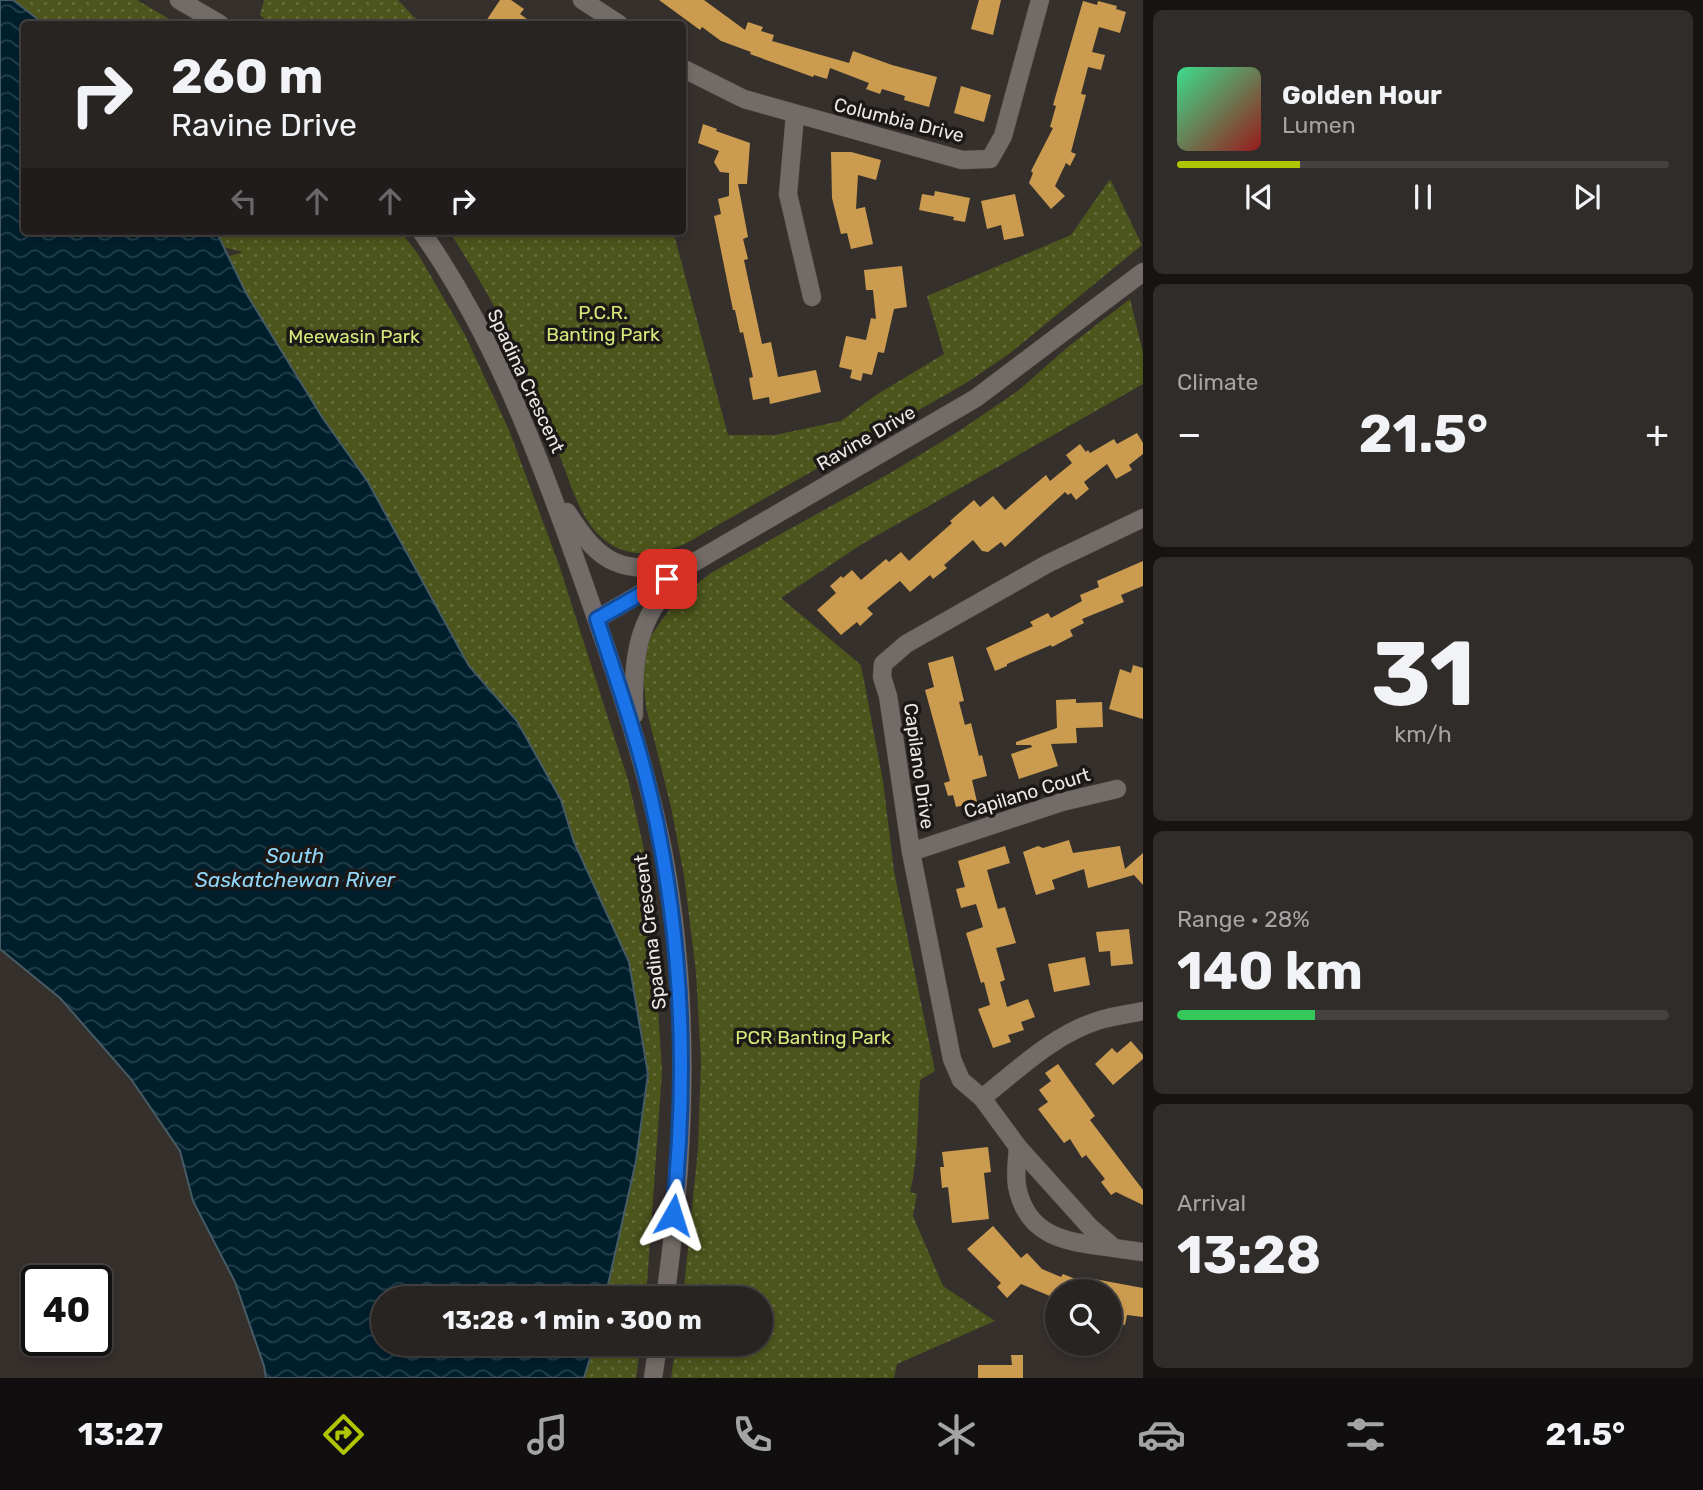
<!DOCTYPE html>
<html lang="en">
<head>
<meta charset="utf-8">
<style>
  :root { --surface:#282422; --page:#302c2a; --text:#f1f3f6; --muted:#a5a4a5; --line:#444140; --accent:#b0c502 }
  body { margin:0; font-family:Rubik,sans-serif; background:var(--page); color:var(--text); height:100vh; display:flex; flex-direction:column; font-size:26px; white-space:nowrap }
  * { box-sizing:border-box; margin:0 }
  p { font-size:23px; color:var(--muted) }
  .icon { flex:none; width:38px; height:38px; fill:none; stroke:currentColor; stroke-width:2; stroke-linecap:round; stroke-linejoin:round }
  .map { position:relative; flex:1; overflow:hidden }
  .drawer { display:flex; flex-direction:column; gap:10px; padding:10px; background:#161413; width:560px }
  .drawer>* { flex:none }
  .guide { position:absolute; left:21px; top:21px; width:665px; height:214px; border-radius:7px; box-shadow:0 4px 10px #0003,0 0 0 2px var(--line); background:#282422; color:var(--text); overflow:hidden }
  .tools { position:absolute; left:1045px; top:1279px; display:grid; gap:14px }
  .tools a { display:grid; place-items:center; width:77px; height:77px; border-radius:50%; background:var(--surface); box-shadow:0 4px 10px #0003,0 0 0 2px var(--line); font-size:35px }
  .speed { position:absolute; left:21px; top:1265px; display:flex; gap:14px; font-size:35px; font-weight:700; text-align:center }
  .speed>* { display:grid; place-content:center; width:91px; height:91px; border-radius:50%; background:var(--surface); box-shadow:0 4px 10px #0003,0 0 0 2px var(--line); line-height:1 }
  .speed .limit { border:4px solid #111; border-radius:10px; background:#fff; color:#111 }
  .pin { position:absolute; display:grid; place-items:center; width:60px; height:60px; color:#fff; margin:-30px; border-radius:14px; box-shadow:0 4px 10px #0006 }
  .me { position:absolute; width:77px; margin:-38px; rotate:6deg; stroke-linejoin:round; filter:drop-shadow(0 0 5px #0008) }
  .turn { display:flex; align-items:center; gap:24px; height:147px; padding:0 35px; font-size:32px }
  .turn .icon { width:91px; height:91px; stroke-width:2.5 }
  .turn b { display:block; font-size:49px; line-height:60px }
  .lanes { display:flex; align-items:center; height:66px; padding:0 35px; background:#0003; justify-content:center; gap:35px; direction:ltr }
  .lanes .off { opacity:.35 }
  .big { font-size:52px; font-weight:700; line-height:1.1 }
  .drawer .tile { flex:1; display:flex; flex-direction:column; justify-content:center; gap:10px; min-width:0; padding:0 24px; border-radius:10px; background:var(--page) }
  .drawer .dial { align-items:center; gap:0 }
  .dial b { font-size:91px; line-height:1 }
  .song { display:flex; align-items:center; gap:21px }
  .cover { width:84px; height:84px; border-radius:10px; background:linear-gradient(135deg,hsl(150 70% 55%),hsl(0 70% 35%)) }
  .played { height:7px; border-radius:4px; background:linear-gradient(90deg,var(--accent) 25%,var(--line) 25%) }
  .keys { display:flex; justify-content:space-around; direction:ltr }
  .heat { display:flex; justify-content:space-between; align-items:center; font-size:38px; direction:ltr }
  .charge { height:10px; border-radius:5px; background:linear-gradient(90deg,#34c759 28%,var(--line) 0) }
  .trip { position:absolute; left:371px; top:1286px; width:402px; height:70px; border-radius:35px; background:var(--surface); box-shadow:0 4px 10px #0003,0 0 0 2px var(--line); font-weight:700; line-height:70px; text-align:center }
  .dock { display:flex; height:112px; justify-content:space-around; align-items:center; background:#100e0e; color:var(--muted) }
  .dock .icon { width:49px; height:49px }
  .dock .active { color:var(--accent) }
  .dock b { font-size:32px; color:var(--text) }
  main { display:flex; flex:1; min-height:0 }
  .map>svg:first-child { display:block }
  .grass { fill:url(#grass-dots) }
  .water { fill:url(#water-waves); stroke:#475b64; stroke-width:2 }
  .building { fill:#cb9c50 }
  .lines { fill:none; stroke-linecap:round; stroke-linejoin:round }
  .minor-casing { stroke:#534e4b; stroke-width:19 }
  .minor { stroke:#726b67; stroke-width:18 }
  .route-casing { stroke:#114b97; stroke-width:18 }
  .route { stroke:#1a73e8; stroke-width:12 }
  .labels { text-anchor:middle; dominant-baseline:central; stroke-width:7; stroke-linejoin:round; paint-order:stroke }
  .street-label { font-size:19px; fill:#ece8e6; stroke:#1b1817 }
  .park-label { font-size:19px; fill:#d5ea7a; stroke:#1b1817 }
  .water-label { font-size:21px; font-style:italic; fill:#8fd5f6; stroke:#1b1817 }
</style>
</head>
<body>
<main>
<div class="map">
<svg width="1143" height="1378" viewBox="0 0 1143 1378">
  <defs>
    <pattern id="grass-dots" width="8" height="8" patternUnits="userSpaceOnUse" patternTransform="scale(1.75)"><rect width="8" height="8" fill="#4c551c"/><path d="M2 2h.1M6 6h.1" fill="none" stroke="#666d3d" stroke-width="1.8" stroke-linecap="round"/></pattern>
    <pattern id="water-waves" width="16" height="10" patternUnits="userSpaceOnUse" patternTransform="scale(1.75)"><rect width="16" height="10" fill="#001f2c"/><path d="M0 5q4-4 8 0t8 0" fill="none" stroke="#25404b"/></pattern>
  </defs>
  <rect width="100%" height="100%" fill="#36302d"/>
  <g class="grass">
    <path d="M0 0H137L178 24H24Z"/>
    <path d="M264 0H398L414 17 425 24H270L260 15Z"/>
    <path d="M1110 179 1142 245 1009 354 966 383 685 544C655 555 625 560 600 536 579 517 568 476 558 451 545 418 532 384 517 352 498 310 474 270 449 231H673L728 435H775L841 421 876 395 944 354 927 296 1071 235Z"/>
    <path d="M186 231H400L418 254 465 335 509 430 559 565 629 783 649 872 662 1071 646 1298H591L219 259 243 252 206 243Z"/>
    <path d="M1130 299 1143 353V384L862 544 781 598 861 665 883 781 894 871 935 1071 920 1080C917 1117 919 1155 910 1192L917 1194 913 1216 943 1286 995 1321 897 1364 894 1378H671L676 1344H761V1298H683L698 1149 701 1061 696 972 684 875 671 807 646 707 643 675 648 640 676 600 711 573 892 472 959 431 1019 390 1069 346Z"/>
    <path d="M579 1344H641L636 1378H573Z"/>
  </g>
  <path class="water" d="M0 0H13L44 24H24V231H216L246 293 322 417 368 482 469 666 517 721 561 800 574 842 629 962 648 1074 636 1161 605 1298H383V1344H594L584 1378H266L264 1366 235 1282 193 1201 180 1151 131 1079 60 998 0 949Z"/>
  <g class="building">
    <path d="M500 0H511L524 9 520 14 534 24H484Z"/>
    <path d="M659 0H704L745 30 748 22 763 27 761 31 774 35 772 41 849 63 853 51 892 65 937 77 929 107 904 100 905 96 882 89 880 94 866 89 869 83 830 68 827 79 814 75 813 77 750 54 751 52 721 41 702 27 700 30Z"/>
    <path d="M979 0H1001L993 35 971 29Z"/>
    <path d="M1083 1 1097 5 1098 1 1117 6 1116 9 1126 12 1120 33 1099 27 1092 52 1105 55 1101 70 1088 67 1081 94 1086 95 1071 152 1076 154 1070 166 1066 163 1055 186 1065 196 1051 209 1029 183 1033 173 1031 171 1053 128 1050 127 1056 106 1053 105Z"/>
    <path d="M961 86 991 95 984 122 954 113Z"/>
    <path d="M703 124 717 129 716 131 750 143 747 184H738L748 237 743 239 748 259 744 260 762 344 771 342 778 377 816 370 821 392 770 404 769 397 753 400 749 378 753 377 743 332 740 333 735 310H733L714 216 721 214 718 199 729 196V173L720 172 714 162 719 151 698 143Z"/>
    <path d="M831 152H851L881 160 876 180 858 175 856 209 865 207 873 244 851 249 847 233 841 234 832 198Z"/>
    <path d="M935 191 970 198 965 222 953 220 954 217 919 210 922 194 934 196Z"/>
    <path d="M1015 194 1024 236 1004 240 1001 225 987 229 981 201Z"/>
    <path d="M902 266 907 307 894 309 884 353 878 352 872 375 863 373 861 381 850 378 852 370 839 367 846 336 866 340 871 318 876 319 873 290H866L864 270Z"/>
    <path d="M1137 433 1143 443V454L1129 465 1132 470 1116 479 1107 464 1084 482 1089 489 1076 500 1071 493 1068 495 1065 492 1005 547 1001 542 988 552 982 551 973 540 944 565 947 568 933 579 930 575 910 592 900 581 867 608 873 614 860 626 857 622 841 635 817 610 836 593 830 586 841 576 843 578 852 570 861 580 886 559 889 562 901 552 909 561 952 523 950 521 974 500 980 507 993 496 1005 510 1046 475 1050 481 1072 463 1066 455 1080 444 1086 452 1088 450 1090 453 1114 439 1117 444Z"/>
    <path d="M1143 561V586L1121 595 1124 602 1082 619 1084 623 1070 630 1073 636 1052 647 1051 645 1007 664V666L995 671 986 648 1033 626 1030 622 1048 613 1051 618 1082 601 1080 595 1099 587 1097 581Z"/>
    <path d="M953 656 964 701 959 702 965 725 971 723 979 756 982 755 987 776 972 780 977 802 956 807 953 795 948 796 944 783 950 781 925 690 934 687 928 663Z"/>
    <path d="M1133 665 1143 668V719L1109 709 1120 669 1131 673Z"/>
    <path d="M1076 699V703L1102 702 1103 727 1076 728 1077 743 1051 744 1058 766 1019 779 1011 754 1032 747 1031 745H1016V742L1057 728 1056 700Z"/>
    <path d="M1069 840 1073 853 1120 846 1125 869 1143 853V885L1134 875 1088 888 1084 869 1052 880 1055 889 1036 895 1023 852 1038 846 1043 848Z"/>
    <path d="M1005 846 1010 863 987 870 998 909 1005 907 1016 943 996 948 1005 980 1000 982 1007 1007 1028 999 1035 1017 1021 1022 1024 1030 1008 1035 1011 1042 993 1048 978 1009 990 1005 984 982 981 983 966 933 983 927 976 904 961 908 956 889 965 887 958 861Z"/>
    <path d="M1129 929 1133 964 1111 966 1110 951 1099 952 1096 932Z"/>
    <path d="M1085 957 1090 985 1054 992 1048 964Z"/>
    <path d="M1131 1041 1143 1055V1059L1113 1085 1095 1064 1112 1048 1117 1053Z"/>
    <path d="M1058 1064 1095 1116 1090 1120 1143 1190V1205L1116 1192 1111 1195 1101 1182 1105 1179 1086 1155 1082 1158 1070 1139 1064 1143 1038 1109 1048 1102 1039 1090 1051 1081 1045 1073Z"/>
    <path d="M988 1147 991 1172 984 1173 989 1219 952 1223 948 1187 942 1188 940 1167H944L942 1152Z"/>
    <path d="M993 1226 1021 1258 1027 1253 1042 1269 1061 1277 1063 1274 1088 1284 1089 1278 1143 1288V1317L1127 1315 1125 1325 1110 1322V1292H1057V1299L1021 1284 1007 1298 997 1287 1001 1283 967 1249Z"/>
    <path d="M1011 1355H1023V1378H978V1365H1012Z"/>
  </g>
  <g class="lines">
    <g class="minor-casing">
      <g id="minor">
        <path d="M179 0 220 24"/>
        <path d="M582 0 619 24"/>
        <path d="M682 68 744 99 962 160 990 159 1003 136 1040 0"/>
        <path d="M795 115 788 194 812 297"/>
        <path d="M421 231C489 328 530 433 570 544 606 645 642 746 663 851 691 998 686 1151 665 1298"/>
        <path d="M567 512C602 567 620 572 683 566"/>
        <path d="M1143 518 1047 564 906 644 883 664 882 677 888 696 911 852 952 1059 961 1080 982 1098 1018 1147 1090 1227 1114 1248 1143 1252"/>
        <path d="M597 619 976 398 1143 272"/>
        <path d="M634 715C633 661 635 620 676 580"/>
        <path d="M911 852 1062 802 1117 789"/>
        <path d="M982 1098C1019 1069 1054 1034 1100 1020 1114 1016 1129 1014 1143 1011"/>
        <path d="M1018 1147C1017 1160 1015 1174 1017 1186 1027 1239 1069 1242 1114 1248"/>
        <path d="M653 1378 658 1344"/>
      </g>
    </g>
    <use href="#minor" class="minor"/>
  </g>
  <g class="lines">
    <g class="route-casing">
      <path id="route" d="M667 579 597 619C616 678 637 737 651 798 683 936 688 1074 673 1215"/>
    </g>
    <use href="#route" class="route"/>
  </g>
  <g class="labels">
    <g class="street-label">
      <text transform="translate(899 120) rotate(14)">Columbia Drive</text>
      <text transform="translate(526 381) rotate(65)">Spadina Crescent</text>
      <text transform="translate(866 438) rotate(-30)">Ravine Drive</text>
      <text transform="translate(919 766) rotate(82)">Capilano Drive</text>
      <text transform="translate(1027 793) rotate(-17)">Capilano Court</text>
      <text transform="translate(650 932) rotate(-97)">Spadina Crescent</text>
    </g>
    <g class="park-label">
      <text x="603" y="312">P.C.R.<tspan x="603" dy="22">Banting Park</tspan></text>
      <text x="354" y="336">Meewasin Park</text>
      <text x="813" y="1037">PCR Banting Park</text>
    </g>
    <g class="water-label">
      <text x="295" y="855">South<tspan x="295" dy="24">Saskatchewan River</tspan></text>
    </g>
  </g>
</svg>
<div class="tools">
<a><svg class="icon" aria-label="search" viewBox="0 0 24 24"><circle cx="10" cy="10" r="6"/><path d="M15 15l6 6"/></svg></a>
</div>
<div class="speed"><div class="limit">40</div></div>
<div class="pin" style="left:667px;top:579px;background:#d93025"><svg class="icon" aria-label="arrive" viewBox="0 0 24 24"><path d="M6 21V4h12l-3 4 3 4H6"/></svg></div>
<svg class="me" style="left:673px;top:1215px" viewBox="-20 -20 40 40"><path d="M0-17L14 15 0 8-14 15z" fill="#1a73e8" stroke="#fff" stroke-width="4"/></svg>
<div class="trip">13:28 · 1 min · 300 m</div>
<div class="guide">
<div class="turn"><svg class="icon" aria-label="right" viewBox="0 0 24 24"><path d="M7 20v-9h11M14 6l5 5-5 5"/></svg><div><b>260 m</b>Ravine Drive</div></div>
<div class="lanes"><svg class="icon off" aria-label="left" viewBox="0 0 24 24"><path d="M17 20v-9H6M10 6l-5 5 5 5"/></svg><svg class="icon off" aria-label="ahead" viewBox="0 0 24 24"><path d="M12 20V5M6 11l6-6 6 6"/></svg><svg class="icon off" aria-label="ahead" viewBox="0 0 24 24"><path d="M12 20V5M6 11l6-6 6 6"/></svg><svg class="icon" aria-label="right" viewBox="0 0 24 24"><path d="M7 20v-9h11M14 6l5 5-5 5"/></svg></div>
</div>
</div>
<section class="drawer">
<div class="tile">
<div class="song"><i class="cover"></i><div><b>Golden Hour</b><p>Lumen</p></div></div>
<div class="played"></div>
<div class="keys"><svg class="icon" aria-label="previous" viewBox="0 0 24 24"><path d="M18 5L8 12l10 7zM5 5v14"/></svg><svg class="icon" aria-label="pause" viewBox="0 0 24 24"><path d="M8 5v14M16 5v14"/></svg><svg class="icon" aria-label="next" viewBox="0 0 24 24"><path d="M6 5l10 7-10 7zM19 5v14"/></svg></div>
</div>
<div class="tile"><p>Climate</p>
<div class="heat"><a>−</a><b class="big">21.5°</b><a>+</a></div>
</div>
<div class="tile dial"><b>31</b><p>km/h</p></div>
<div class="tile"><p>Range · 28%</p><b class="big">140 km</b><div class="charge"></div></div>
<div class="tile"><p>Arrival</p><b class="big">13:28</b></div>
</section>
</main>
<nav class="dock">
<b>13:27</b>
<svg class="icon active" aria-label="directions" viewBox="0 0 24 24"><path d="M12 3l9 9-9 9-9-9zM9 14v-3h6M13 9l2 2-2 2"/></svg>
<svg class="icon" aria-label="music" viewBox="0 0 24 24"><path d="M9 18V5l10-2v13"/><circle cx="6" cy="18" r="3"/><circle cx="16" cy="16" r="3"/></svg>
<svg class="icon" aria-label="phone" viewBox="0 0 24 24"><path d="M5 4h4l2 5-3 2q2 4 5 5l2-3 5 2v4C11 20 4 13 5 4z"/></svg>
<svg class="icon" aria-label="climate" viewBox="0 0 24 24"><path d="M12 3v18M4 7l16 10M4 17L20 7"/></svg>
<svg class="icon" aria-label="car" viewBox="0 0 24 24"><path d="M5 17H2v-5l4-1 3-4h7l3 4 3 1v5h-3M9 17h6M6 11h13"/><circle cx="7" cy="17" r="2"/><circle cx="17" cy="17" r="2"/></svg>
<svg class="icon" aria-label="filters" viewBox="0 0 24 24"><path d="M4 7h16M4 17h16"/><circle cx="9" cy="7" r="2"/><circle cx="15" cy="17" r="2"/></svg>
<b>21.5°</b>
</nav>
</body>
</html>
